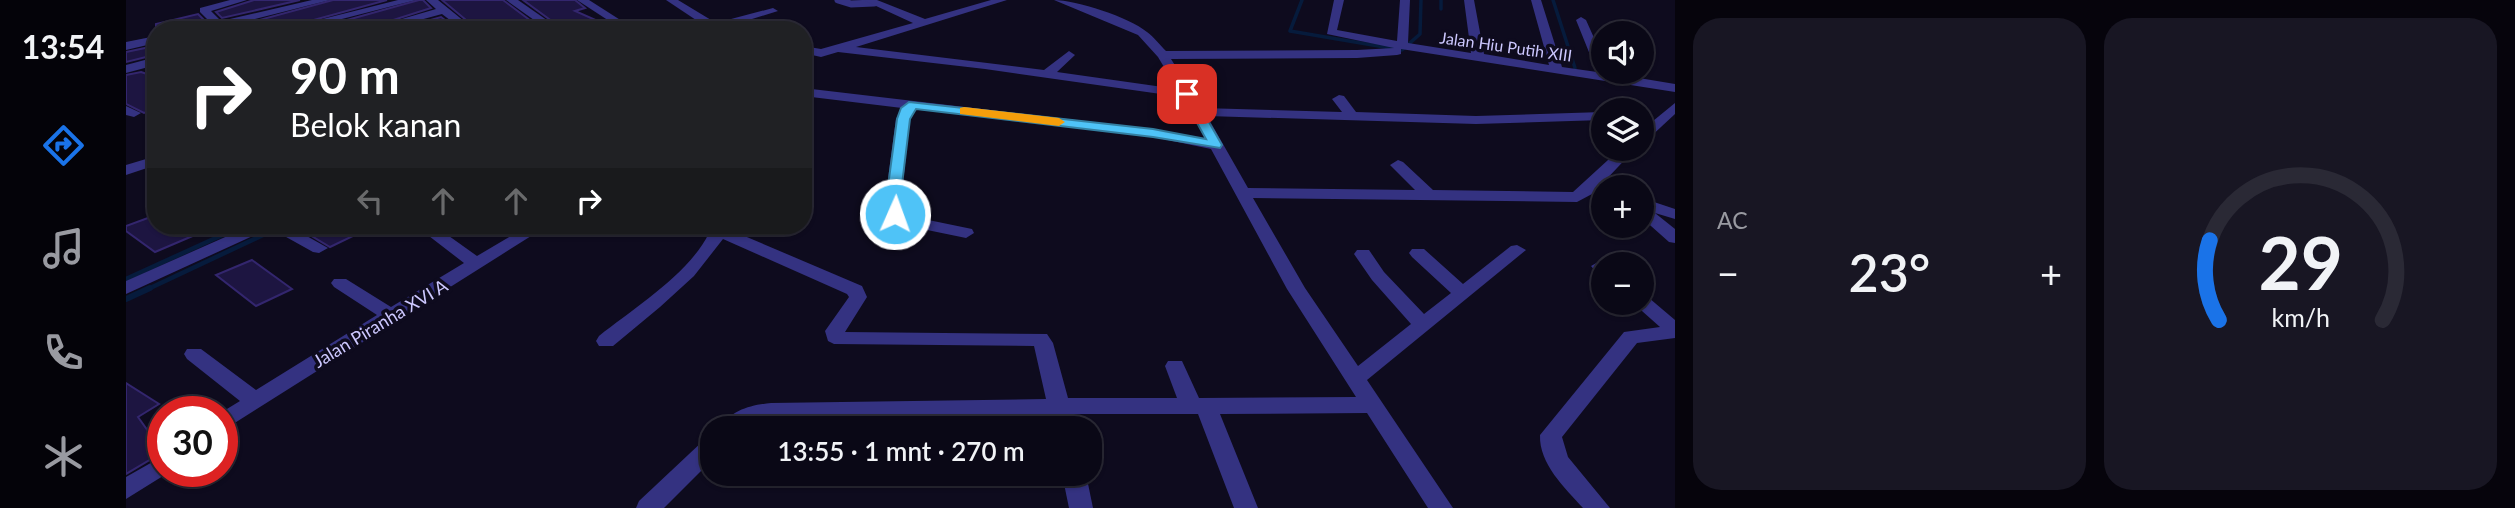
<!DOCTYPE html>
<html lang="id">
<head>
<meta charset="utf-8">
<style>
  :root { --surface:#0a0816; --page:#181623; --text:#f1f3f6; --muted:#999aa1; --line:#2a2935; --accent:#1a73e8 }
  body { margin:0; font-family:Lato,sans-serif; background:var(--page); color:var(--text); height:100vh; display:flex; flex-direction:column; font-size:26px; white-space:nowrap }
  * { box-sizing:border-box; margin:0 }
  p { font-size:23px; color:var(--muted) }
  .icon { flex:none; width:38px; height:38px; fill:none; stroke:currentColor; stroke-width:2; stroke-linecap:round; stroke-linejoin:round }
  .map { position:relative; flex:1; overflow:hidden }
  .details { display:flex; flex-direction:column; gap:18px; padding:18px; background:#06040c; width:840px }
  .details>* { flex:none }
  .hud { position:absolute; left:21px; top:21px; width:665px; height:214px; border-radius:28px; box-shadow:0 2px 5px #0004,0 0 0 2px var(--line); background:#202124; color:#fff; overflow:hidden }
  .controls { position:absolute; left:1465px; top:21px; display:grid; gap:14px }
  .controls a { display:grid; place-items:center; width:63px; height:63px; border-radius:50%; background:var(--surface); box-shadow:0 2px 5px #0004,0 0 0 2px var(--line); font-size:35px }
  .speed { position:absolute; left:21px; top:396px; display:flex; gap:14px; font-size:35px; font-weight:700; text-align:center }
  .speed>* { display:grid; place-content:center; width:91px; height:91px; border-radius:50%; background:var(--surface); box-shadow:0 2px 5px #0004,0 0 0 2px var(--line); line-height:1 }
  .speed .limit { border:10px solid #d22; background:#fff; color:#111 }
  .pin { position:absolute; display:grid; place-items:center; width:60px; height:60px; color:#fff; margin:-30px; border-radius:14px; box-shadow:0 4px 10px #0006 }
  .me { position:absolute; width:77px; margin:-38px; rotate:2deg; stroke-linejoin:round; filter:drop-shadow(0 0 5px #0008) }
  .turn { display:flex; align-items:center; gap:24px; height:147px; padding:0 28px; font-size:32px }
  .turn .icon { width:91px; height:91px; stroke-width:2.5 }
  .turn b { display:block; font-size:49px; line-height:60px }
  .lanes { display:flex; align-items:center; height:66px; padding:0 28px; background:#0003; justify-content:center; gap:35px; direction:ltr }
  .lanes .off { opacity:.35 }
  .big { font-size:52px; font-weight:600; line-height:1.1 }
  .details .card { flex:1; display:flex; flex-direction:column; justify-content:center; gap:10px; min-width:0; padding:0 24px; border-radius:28px; background:var(--page) }
  .details .dial { align-items:center; gap:0 }
  .dial svg { height:182px; overflow:visible; fill:none; stroke:var(--line); stroke-width:7; stroke-linecap:round; text-anchor:middle }
  .dial text { fill:var(--text); stroke:none }
  .heat { display:flex; justify-content:space-between; align-items:center; font-size:38px; direction:ltr }
  .details .tiles { flex:1; display:grid; gap:18px; grid-template-columns:repeat(2,1fr) }
  .trip { position:absolute; left:574px; top:416px; width:402px; height:70px; border-radius:28px; background:var(--surface); box-shadow:0 2px 5px #0004,0 0 0 2px var(--line); font-weight:600; line-height:70px; text-align:center }
  main { display:flex; flex:1; min-height:0 }
  .menu { display:flex; flex-direction:column; width:126px; justify-content:space-around; align-items:center; background:#040309; color:var(--muted) }
  .menu .icon { width:49px; height:49px }
  .menu .selected { color:var(--accent) }
  .menu b { font-size:32px; color:var(--text) }
  .map>svg:first-child { display:block }
  .lines { fill:none; stroke-linecap:round; stroke-linejoin:round }
  .stream-far2 { stroke:#061b3c; stroke-width:3.5 }
  .stream-far1 { stroke:#061b3c; stroke-width:4.5 }
  .stream { stroke:#061b3c; stroke-width:6 }
  .building { fill:#1d1541; stroke:#33266e; stroke-width:2 }
  .service { stroke:#343281; stroke-width:7 }
  .minor { fill:#343281; fill-rule:evenodd }
  .route { fill:#4fc3f7; stroke:#337fa1; stroke-width:2 }
  .slow { fill:#f59e0b }
  .labels { text-anchor:middle; dominant-baseline:central; stroke-width:7; stroke-linejoin:round; paint-order:stroke }
  .far-street-label { font-size:16px; fill:#cdc8ff; stroke:#0e0b1e }
  .street-label { font-size:18px; fill:#cdc8ff; stroke:#0e0b1e }
</style>
</head>
<body>
<main>
<nav class="menu">
<b>13:54</b>
<svg class="icon selected" aria-label="directions" viewBox="0 0 24 24"><path d="M12 3l9 9-9 9-9-9zM9 14v-3h6M13 9l2 2-2 2"/></svg>
<svg class="icon" aria-label="music" viewBox="0 0 24 24"><path d="M9 18V5l10-2v13"/><circle cx="6" cy="18" r="3"/><circle cx="16" cy="16" r="3"/></svg>
<svg class="icon" aria-label="phone" viewBox="0 0 24 24"><path d="M5 4h4l2 5-3 2q2 4 5 5l2-3 5 2v4C11 20 4 13 5 4z"/></svg>
<svg class="icon" aria-label="climate" viewBox="0 0 24 24"><path d="M12 3v18M4 7l16 10M4 17L20 7"/></svg>
</nav>
<div class="map">
<svg width="1549" height="508" viewBox="0 0 1549 508">
  <rect width="100%" height="100%" fill="#0e0b1e"/>
  <g class="lines">
    <g class="stream-far2">
      <path d="M1176 0 1164 31 1276 50 1294 34 1295 0"/>
      <path d="M1315 0V9"/>
      <path d="M1427 0 1449 68"/>
    </g>
    <g class="stream-far1">
      <path d="M0 279 116 226"/>
      <path d="M20 290 156 226"/>
    </g>
    <path class="stream" d="M0 299 24 288"/>
  </g>
  <g class="building">
    <path d="M128 0H174L96 18 90 12Z"/>
    <path d="M207 0H261L151 30H97Z"/>
    <path d="M293 0H297L305 8 236 30H185Z"/>
    <path d="M316 0H377L417 30H352Z"/>
    <path d="M397 0H449L459 8 449 11 492 30H438Z"/>
    <path d="M72 14 80 22 64 30H30V24Z"/>
    <path d="M315 17 332 30H268Z"/>
    <path d="M24 47 28 55 0 62V52Z"/>
    <path d="M15 72 30 77V109L18 113 0 104V75Z"/>
    <path d="M30 215V226H90L29 252 0 231V226Z"/>
    <path d="M169 226H209L227 236 204 247Z"/>
    <path d="M126 260 166 289 130 306 90 275Z"/>
    <path d="M0 383 33 404 12 417 37 452 0 474Z"/>
  </g>
  <g class="lines">
    <path class="service" d="M712 0 725 4 748 3"/>
    <g class="minor">
      <path d="M104 0H121L85 11 95 21 186 0H204L93 28 66 30 85 23 74 12V8Z"/>
      <path d="M272 0H290L173 30H153Z"/>
      <path d="M300 0H312L349 30H337L316 14 257 30H238L310 9Z"/>
      <path d="M380 0H392L435 30H422Z"/>
      <path d="M451 0H463L510 30H497Z"/>
      <path d="M540 0H552L590 23 647 8 652 11 591 30H572L579 26Z"/>
      <path d="M737 0H751L799 19 865 0H881L730 47 918 70 943 51 949 55 931 72 1051 89 1032 57 1012 35 928 0C950 0 1003 17 1021 32 1028 37 1034 45 1040 51L1231 50 1268 48 1201 34 1208 0H1218L1211 30 1271 41 1274 0H1284L1282 43 1345 53 1338 0H1348L1358 54 1423 65 1405 0H1415L1436 67 1471 72 1450 20 1455 17 1460 20 1477 58V72L1549 84V92L1275 49V54L1271 55 1231 58 1045 59 1076 108 1216 112 1206 99 1213 95 1218 96 1230 112 1350 116 1477 112V120L1350 124 1081 116 1122 188 1289 190 1264 165 1272 160 1277 162 1307 190 1447 192 1494 149H1509L1474 186 1478 187 1477 197 1466 194 1451 202 1127 198 1179 288 1232 366 1285 324 1246 280 1228 254 1231 250H1243L1258 272 1298 314 1325 293 1286 257 1283 253 1286 249H1298L1337 284 1385 246 1391 245 1400 250 1241 380 1327 508H1302L1241 413 1094 414 1132 508H1108L1072 414H946L950 429H928L924 414 645 419 631 420 621 429H594C604 410 625 405 645 403L920 399 908 346 708 344 702 341 699 331 723 297 721 294 597 239 568 276 534 307 487 346H473L470 341 473 336C508 308 563 274 583 233L573 226H603L602 229 736 286 741 297 719 332 921 334 927 343 942 398H1051L1039 366 1042 361H1056L1073 398 1230 397 1161 289 1085 149 1027 137 790 109 784 119 775 201 777 211 783 216 846 229 848 233 840 238 772 224 761 213 759 201 770 119 776 108 677 96V88L1027 129 1080 139 1056 97 859 69 712 52 695 57 677 53V46L695 49 787 23Z"/>
      <path d="M30 36V43L0 50V42Z"/>
      <path d="M30 57V65L0 73V65Z"/>
      <path d="M1549 103V114L1521 140 1516 141V130Z"/>
      <path d="M0 106 15 113 8 117 0 115Z"/>
      <path d="M30 156V165L0 175V165Z"/>
      <path d="M1516 198 1549 209V219L1529 213 1549 229V243L1543 242 1516 218Z"/>
      <path d="M124 226H163L202 248 193 253 187 252 144 228 0 294V281Z"/>
      <path d="M290 226H309L351 256 402 226H421L96 431V412L114 401 61 359 58 354 61 349H75L130 390 251 315 208 287 205 283 208 279H220L265 307 338 263Z"/>
      <path d="M1474 261 1482 264H1477V274L1471 273 1465 266Z"/>
      <path d="M1516 296 1523 298 1549 320V338L1511 343 1436 437 1442 457 1484 508H1457C1439 488 1413 464 1414 435L1498 332 1534 327 1507 303H1516Z"/>
      <path d="M586 437V460L538 508H510L513 501 578 440Z"/>
      <path d="M37 456V471H45L0 499V477Z"/>
      <path d="M936 474H960L967 508H943Z"/>
    </g>
  </g>
  <path class="route" d="M1061 91 1067 94 1096 145 1094 148 1027 137 790 109 784 119 774 201 776 214 769 218 762 214 760 201 771 119 775 108 783 102 1027 129 1080 139 1055 94Z"/>
  <path class="slow" d="M838 107 933 118 939 122 933 126 834 114V108Z"/>
  <g class="labels">
    <g class="far-street-label">
      <text transform="translate(1380 46) rotate(8)">Jalan Hiu Putih XIII</text>
    </g>
    <g class="street-label">
      <text transform="translate(254 323) rotate(-31)">Jalan Piranha XVI A</text>
    </g>
  </g>
</svg>
<div class="controls">
<a><svg class="icon" aria-label="sound" viewBox="0 0 24 24"><path d="M4 9h4l5-4v14l-5-4H4zM17 9q2 3 0 6"/></svg></a>
<a><svg class="icon" aria-label="layers" viewBox="0 0 24 24"><path d="M12 4l9 5-9 5-9-5zM3 14l9 5 9-5"/></svg></a>
<a>+</a>
<a>−</a>
</div>
<div class="speed"><div class="limit">30</div></div>
<div class="pin" style="left:1061px;top:94px;background:#d93025"><svg class="icon" aria-label="arrive" viewBox="0 0 24 24"><path d="M6 21V4h12l-3 4 3 4H6"/></svg></div>
<svg class="me" style="left:769px;top:214px" viewBox="-20 -20 40 40"><circle r="17" fill="#4fc3f7" stroke="#fff" stroke-width="3"/><path d="M0-11L8 9 0 5-8 9z" fill="#fff"/></svg>
<div class="trip">13:55 · 1 mnt · 270 m</div>
<div class="hud">
<div class="turn"><svg class="icon" aria-label="right" viewBox="0 0 24 24"><path d="M7 20v-9h11M14 6l5 5-5 5"/></svg><div><b>90 m</b>Belok kanan</div></div>
<div class="lanes"><svg class="icon off" aria-label="left" viewBox="0 0 24 24"><path d="M17 20v-9H6M10 6l-5 5 5 5"/></svg><svg class="icon off" aria-label="ahead" viewBox="0 0 24 24"><path d="M12 20V5M6 11l6-6 6 6"/></svg><svg class="icon off" aria-label="ahead" viewBox="0 0 24 24"><path d="M12 20V5M6 11l6-6 6 6"/></svg><svg class="icon" aria-label="right" viewBox="0 0 24 24"><path d="M7 20v-9h11M14 6l5 5-5 5"/></svg></div>
</div>
</div>
<section class="details">
<div class="tiles">
<div class="card"><p>AC</p>
<div class="heat"><a>−</a><b class="big">23°</b><a>+</a></div>
</div>
<div class="card dial"><svg viewBox="0 0 100 80">
<path d="M14 69A42 42 0 1 1 86 69"/>
<path d="M14 69A42 42 0 0 1 10 34" stroke="#1a73e8"/>
<text x="50" y="56" font-size="32" font-weight="700">29</text>
<text x="50" y="72" font-size="11">km/h</text>
</svg></div>
</div>
</section>
</main>
</body>
</html>
